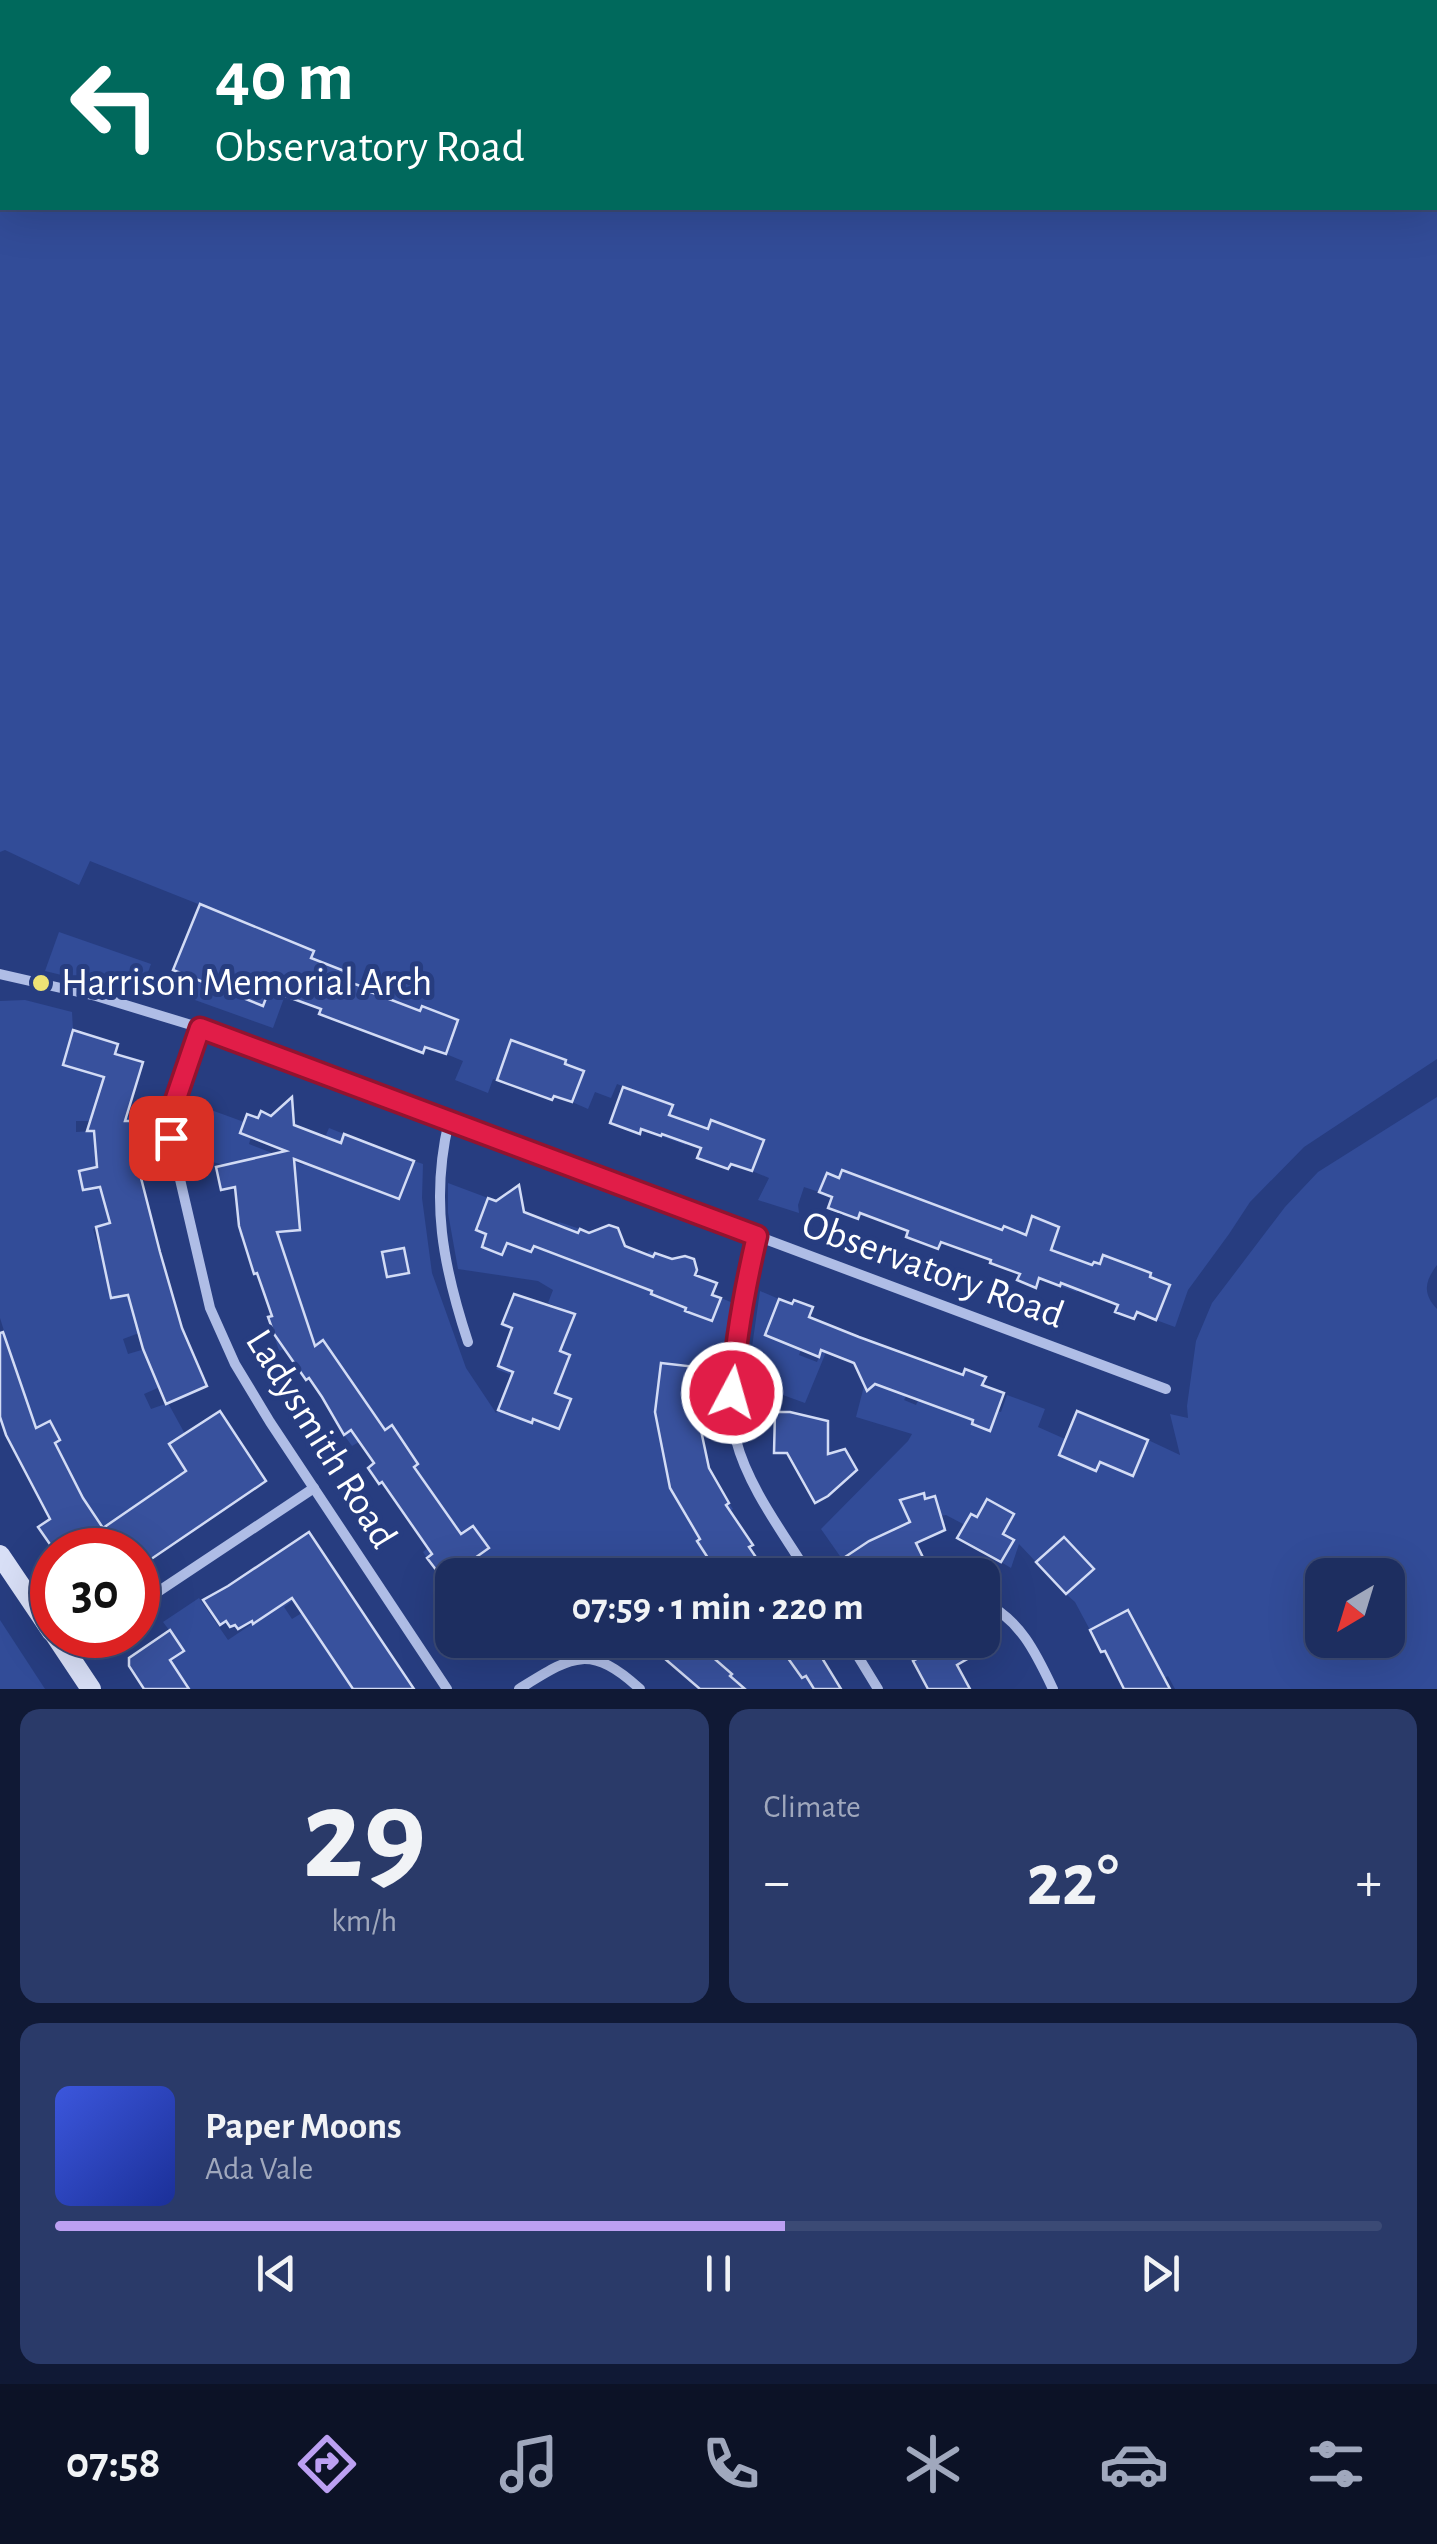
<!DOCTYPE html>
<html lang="en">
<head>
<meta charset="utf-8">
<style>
  :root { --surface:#1d2e60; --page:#2a3a69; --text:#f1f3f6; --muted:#a0a8bd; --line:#3b4a75; --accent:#bca0f2 }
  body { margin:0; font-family:"Alegreya Sans",sans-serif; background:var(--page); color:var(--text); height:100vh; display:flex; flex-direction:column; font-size:38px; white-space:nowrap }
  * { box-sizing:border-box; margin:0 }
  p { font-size:32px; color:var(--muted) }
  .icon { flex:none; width:55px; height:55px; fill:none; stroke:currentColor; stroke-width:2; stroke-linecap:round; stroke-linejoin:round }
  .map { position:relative; height:1689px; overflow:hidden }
  .details { display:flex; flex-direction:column; gap:20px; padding:20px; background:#101935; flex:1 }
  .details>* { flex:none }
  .banner { position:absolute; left:0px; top:0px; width:1438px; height:210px; box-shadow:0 10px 40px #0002,0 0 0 2px var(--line); background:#00695c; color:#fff; overflow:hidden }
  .needle { width:65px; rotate:218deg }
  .tools { position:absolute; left:1305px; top:1558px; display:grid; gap:20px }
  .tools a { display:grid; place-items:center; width:100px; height:100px; border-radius:20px; background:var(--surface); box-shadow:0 10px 40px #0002,0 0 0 2px var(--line); font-size:50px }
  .speed { position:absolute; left:30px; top:1528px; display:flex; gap:20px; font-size:50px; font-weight:700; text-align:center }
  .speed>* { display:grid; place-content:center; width:130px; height:130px; border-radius:50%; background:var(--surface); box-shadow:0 10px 40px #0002,0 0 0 2px var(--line); line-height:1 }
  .speed .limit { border:15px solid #d22; background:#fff; color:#111 }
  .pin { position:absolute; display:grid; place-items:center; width:85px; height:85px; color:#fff; margin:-42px; border-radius:20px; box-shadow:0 5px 15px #0006 }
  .me { position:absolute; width:110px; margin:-55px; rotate:6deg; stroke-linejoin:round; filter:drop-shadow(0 0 8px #0008) }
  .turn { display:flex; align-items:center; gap:35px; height:210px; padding:0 50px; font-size:45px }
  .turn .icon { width:130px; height:130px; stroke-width:2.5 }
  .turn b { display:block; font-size:70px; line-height:85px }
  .big { font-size:75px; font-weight:700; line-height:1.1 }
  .details .widget { flex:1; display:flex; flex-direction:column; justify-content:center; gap:15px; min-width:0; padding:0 35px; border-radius:20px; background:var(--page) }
  .details .dial { align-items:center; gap:0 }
  .dial b { font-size:130px; line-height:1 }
  .song { display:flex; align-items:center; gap:30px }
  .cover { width:120px; height:120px; border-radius:15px; background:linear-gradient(135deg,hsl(230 70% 55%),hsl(230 70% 35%)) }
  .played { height:10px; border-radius:5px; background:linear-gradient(90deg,var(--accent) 55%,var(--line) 55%) }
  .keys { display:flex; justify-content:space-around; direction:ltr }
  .heat { display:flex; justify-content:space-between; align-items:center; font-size:55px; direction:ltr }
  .details .tiles { flex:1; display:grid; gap:20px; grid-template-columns:1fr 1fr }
  .widget:last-child { grid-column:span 2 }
  .trip { position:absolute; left:435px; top:1558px; width:565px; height:100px; border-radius:20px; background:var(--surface); box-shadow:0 10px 40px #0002,0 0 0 2px var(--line); font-weight:700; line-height:100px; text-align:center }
  .menu { display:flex; height:160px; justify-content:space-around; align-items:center; background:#0c1226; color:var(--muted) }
  .menu .icon { width:70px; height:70px }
  .menu .current { color:var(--accent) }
  .menu b { font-size:45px; color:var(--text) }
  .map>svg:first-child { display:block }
  .green { fill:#324c98; fill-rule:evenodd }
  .building { fill:#38519d; stroke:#d2dbf5; stroke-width:2.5 }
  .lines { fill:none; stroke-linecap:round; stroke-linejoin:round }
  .street { stroke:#afbde6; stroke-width:10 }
  .secondary { stroke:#d8dff6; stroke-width:20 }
  .route-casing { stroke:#92132f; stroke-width:25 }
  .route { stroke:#e11d48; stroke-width:18 }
  .poi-dot { fill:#eee275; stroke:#273d80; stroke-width:4 }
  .labels { text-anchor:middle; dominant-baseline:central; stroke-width:10; stroke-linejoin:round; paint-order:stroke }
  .poi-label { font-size:40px; fill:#fff; stroke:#273d80; text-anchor:start }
  .street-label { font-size:40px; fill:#fff; stroke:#273d80 }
</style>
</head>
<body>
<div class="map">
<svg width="1437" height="1689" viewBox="0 0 1437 1689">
  <rect width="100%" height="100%" fill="#273d80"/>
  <g class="green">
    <path d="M68 0H1437V1059L1304 1147 1250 1202 1229 1234 1188 1290 1175 1327 1156 1320 1170 1284 1150 1277 1151 1273 1104 1255 1100 1264 1093 1262 1082 1291 1078 1290 1077 1292 1060 1286 1071 1258 1051 1250 1059 1227 1033 1217 1026 1235 1004 1227 1001 1234 974 1249 972 1253 960 1249 971 1218 921 1199 918 1206 882 1221 894 1189 843 1170 839 1178 827 1173 819 1192 804 1187 798 1205 799 1213 758 1200 769 1178 752 1171 763 1140 711 1121 708 1129 693 1124 686 1145 661 1136 672 1105 617 1084 611 1098 595 1092 588 1109 572 1102 583 1071 565 1064V1060L512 1040 497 1080 493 1079 488 1093 455 1080 463 1061 446 1054 458 1019 449 1016 447 1020 438 1012 422 1006 420 1010 390 999 376 1036 372 1034 373 1029 357 1022 369 989 310 963 314 951 298 960 273 1028 181 995 189 976 263 1006 289 940 90 861 79 885 5 850 0 852V88L2 85V208H1435V2H66Z"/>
    <path d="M59 932 151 964 140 994 45 971Z"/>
    <path d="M25 1000 72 1012 73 1030 63 1064 104 1074 97 1099 117 1100 131 1104 127 1117 138 1118V1121H76V1132L94 1131 97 1167 79 1172 83 1190 101 1187 110 1223 93 1229 98 1246 115 1241 107 1281 111 1298 128 1295 139 1333 123 1339 128 1354 145 1349 160 1387 144 1394 151 1409 168 1403 185 1434 169 1444 174 1452 185 1447 189 1453 186 1471 105 1526 97 1537 82 1497 49 1519 36 1494 45 1490 79 1491 69 1472 46 1447 60 1440 50 1421 29 1432 32 1439 12 1448 2 1423 31 1412 14 1364 0 1336 5 1334 0 1318V1001Z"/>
    <path d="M1437 1097V1265C1425 1281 1422 1293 1437 1309V1689H1175L1168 1676 1143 1689 1155 1663 1090 1630 1075 1602 1066 1594 1093 1569 1064 1537 1036 1562 1019 1544 1011 1568 1001 1562 1013 1540 1003 1534 1013 1514 987 1499 977 1517 971 1514 965 1525 946 1515 941 1516 935 1497 925 1499 923 1493 900 1500 910 1522 883 1534 902 1575H888L866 1543 842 1559 821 1529 908 1441 912 1434 856 1417 864 1386 871 1388 876 1384 906 1396 904 1400 916 1405 934 1364 939 1366 932 1385 973 1420 972 1424 989 1431 994 1421 992 1410 1001 1412 1007 1395 1045 1409 1038 1427 1065 1439 1059 1455 1096 1470 1100 1462 1133 1476 1148 1440 1180 1455 1170 1414 1188 1418 1187 1406 1196 1341 1212 1303 1285 1207 1318 1172ZM1322 1575H1388V1640H1322Z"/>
    <path d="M203 1107 244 1122 240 1132 251 1137 249 1144 303 1165 316 1133 325 1137 329 1128 344 1134 330 1173 399 1199 414 1161 423 1164 422 1198 432 1273 466 1368 496 1413 498 1410 560 1429 570 1399 544 1389V1387L496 1369 498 1366 530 1378 532 1375 558 1385 570 1355 544 1345V1341L501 1326 502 1324 535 1336 563 1343 574 1314 548 1303 553 1290 538 1281 458 1269 448 1213V1183L488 1198 476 1230 486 1234 482 1247 507 1243 531 1252 544 1220 557 1225 559 1222 580 1229 569 1259 617 1278 629 1248 647 1254 649 1251 655 1253 645 1280 655 1283 651 1295 686 1308V1312L711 1321 721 1298 733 1303 722 1370 706 1364 705 1368 661 1363 657 1395 674 1494 692 1525 729 1503 733 1509 730 1511 733 1516 697 1541 719 1575H482L472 1560 489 1548 473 1526 427 1558 423 1552 428 1548 420 1537 449 1517 424 1481 395 1501 387 1484 418 1464 393 1426 362 1446 359 1442 352 1446 344 1435 373 1415 322 1341 293 1361 284 1349 279 1351 275 1338 309 1326 280 1239 246 1250 242 1237H240L239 1228 259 1226 238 1162 224 1165 201 1159 199 1120Z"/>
    <path d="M760 1291 779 1299 765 1335 801 1350 799 1355 817 1362 821 1352 817 1350 836 1328 805 1403 747 1382Z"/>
    <path d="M301 1595 284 1607 292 1619 310 1608 320 1624 312 1630 339 1670 348 1665 362 1689H189L170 1660 184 1650 163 1622 199 1598 228 1640 291 1598Z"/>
    <path d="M0 1620 45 1689H0Z"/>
    <path d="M686 1640H775L802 1678 806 1676 815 1689H719L732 1673 696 1643 675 1667 670 1663Z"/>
  </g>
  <g class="building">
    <path d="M200 904 314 951 311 958 352 974 349 982 369 989 368 991 420 1011 422 1006 458 1020 446 1054 425 1047 423 1053 319 1014 321 1009 269 990 263 1006 173 970Z"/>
    <path d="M73 1030 118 1044 115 1054 143 1062 125 1121H138L140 1174 160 1252 182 1328 207 1386 166 1404 143 1349 128 1295 111 1298 96 1227 110 1223 100 1187 83 1190 79 1171 97 1167 94 1131H87L104 1077 63 1065Z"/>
    <path d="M511 1040 566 1060 565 1064 584 1071 572 1102 554 1096 552 1100 497 1080Z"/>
    <path d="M623 1087 673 1105 669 1115 708 1129 711 1120 764 1140 752 1171 731 1164 728 1169 697 1158 701 1148 662 1134 661 1136 641 1129 640 1134 610 1123Z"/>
    <path d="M292 1097 294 1125 341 1143 344 1134 414 1161 399 1199 294 1159 300 1230 277 1232 315 1346 323 1340 385 1430 392 1425 418 1464 414 1467 461 1534 473 1526 489 1548 472 1560 482 1575H440L427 1558 432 1554 382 1482 379 1484 368 1468 374 1463 351 1430 344 1435 322 1397 309 1378 306 1380 274 1334 268 1317 272 1316 264 1293 257 1273 254 1274 239 1226 235 1187 221 1190 216 1167 286 1151 240 1133 247 1114 258 1118 261 1111 271 1116Z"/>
    <path d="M842 1170 1002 1230 1004 1226 1026 1235 1032 1216 1059 1227 1051 1250 1092 1265 1094 1262 1100 1264 1103 1255 1151 1273 1150 1277 1170 1285 1156 1320 1137 1312 1134 1319 1115 1312 1118 1305 1061 1283 1060 1286 1039 1278 1036 1288 1017 1280 1020 1274 990 1263 991 1260 941 1242 938 1249 906 1237 908 1231 860 1213 858 1219 828 1208 832 1197 819 1192 827 1173 839 1178Z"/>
    <path d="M519 1185 524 1212 578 1233 580 1229 589 1233 609 1225 618 1228 625 1246 653 1257 655 1253 672 1259 685 1256 694 1259 697 1270 695 1275 717 1283 712 1295 721 1298 712 1321 685 1311 686 1308 651 1294 652 1291 534 1246 531 1252 507 1243 502 1255 482 1247 486 1234 476 1230 488 1198 496 1201Z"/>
    <path d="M404 1248 409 1273 387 1277 382 1252Z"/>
    <path d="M514 1294 575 1314 560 1351 570 1355 555 1393 571 1399 559 1429 533 1419 532 1423 498 1410 513 1372 498 1366 512 1328 502 1324Z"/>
    <path d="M779 1299 792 1304 794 1300 813 1307 809 1317 859 1337 963 1375 965 1369 986 1377 982 1385 1004 1393 990 1431 972 1424 973 1420 875 1384 867 1391 854 1363 821 1350 819 1357 765 1335Z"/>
    <path d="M3 1332 36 1428 50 1421 60 1440 55 1443 83 1498 103 1528 186 1471 169 1444 220 1411 266 1481 138 1568V1550H54L38 1527 50 1519 6 1435 0 1417V1333Z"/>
    <path d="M661 1363 705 1368 699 1421 709 1468 729 1503 726 1505 753 1545 749 1547 768 1575H719L697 1541 700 1539 670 1488 655 1412Z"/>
    <path d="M1077 1411 1148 1440 1133 1476 1100 1462 1096 1471 1059 1455Z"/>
    <path d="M775 1412H790L828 1421V1454L845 1449 857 1470 828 1496 815 1503 787 1453H774Z"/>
    <path d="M924 1493 925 1499 935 1496 945 1530 916 1543 929 1570 918 1575H853L842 1559 869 1541 910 1522 900 1500Z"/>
    <path d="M987 1499 1014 1514 1003 1534 1014 1540 1001 1562 957 1538 971 1514 977 1517Z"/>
    <path d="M309 1532 381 1640 414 1689H353L292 1598 253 1624 252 1621 238 1629 235 1625 230 1627 226 1621 220 1625 203 1600 228 1586Z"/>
    <path d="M1064 1537 1094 1569 1066 1594 1036 1562Z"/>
    <path d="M1128 1610 1170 1689H1124L1105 1651 1101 1652 1090 1630Z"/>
    <path d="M170 1630 184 1651 170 1660 189 1689H144L129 1666V1658Z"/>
    <path d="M643 1640H693L732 1674 730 1676 745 1689H700Z"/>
    <path d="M775 1640H811L841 1689H814L806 1676 802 1678Z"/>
    <path d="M951 1640H959L969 1658 957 1665 970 1689H928L913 1661Z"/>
  </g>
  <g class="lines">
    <g class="street">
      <path d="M0 974 96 996 201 1028 1166 1389"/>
      <path d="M201 1028C187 1065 167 1105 172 1145L210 1308 235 1364 270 1422 447 1689"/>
      <path d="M449 1121C430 1200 443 1266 468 1342"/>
      <path d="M757 1236C750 1269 744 1301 739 1334 734 1369 727 1405 736 1440 748 1487 784 1534 809 1575"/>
      <path d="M982 1601C1020 1619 1036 1653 1053 1689"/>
      <path d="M138 1605 314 1488"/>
      <path d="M848 1640 878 1689"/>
      <path d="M853 1650 869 1640"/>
      <path d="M67 1653 93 1635"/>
      <path d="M519 1689C571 1657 589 1642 640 1689"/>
    </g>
    <g class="secondary">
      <path d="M0 1555 52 1632"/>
      <path d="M55 1635 91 1689"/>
    </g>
  </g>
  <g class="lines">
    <g class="route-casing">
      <path id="route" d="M171 1138 174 1104 200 1028 757 1236C745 1287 735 1340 732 1393"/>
    </g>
    <use href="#route" class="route"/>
  </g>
  <circle class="poi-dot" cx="41" cy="983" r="10"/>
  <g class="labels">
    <g class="poi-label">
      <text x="61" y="983">Harrison Memorial Arch</text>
    </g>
    <g class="street-label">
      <text transform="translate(933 1270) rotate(20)">Observatory Road</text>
      <text transform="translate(321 1439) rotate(58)">Ladysmith Road</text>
    </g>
  </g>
</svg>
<div class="tools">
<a><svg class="needle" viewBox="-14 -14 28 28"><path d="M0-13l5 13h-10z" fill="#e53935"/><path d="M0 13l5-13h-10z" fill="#a0a8bd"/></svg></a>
</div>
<div class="speed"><div class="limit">30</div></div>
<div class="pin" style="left:171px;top:1138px;background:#d93025"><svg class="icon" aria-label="arrive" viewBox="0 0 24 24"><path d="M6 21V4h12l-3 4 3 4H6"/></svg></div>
<svg class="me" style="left:732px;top:1393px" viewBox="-20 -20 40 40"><circle r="17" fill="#e11d48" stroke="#fff" stroke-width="3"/><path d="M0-11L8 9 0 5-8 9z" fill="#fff"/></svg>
<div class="trip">07:59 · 1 min · 220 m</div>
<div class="banner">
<div class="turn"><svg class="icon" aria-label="left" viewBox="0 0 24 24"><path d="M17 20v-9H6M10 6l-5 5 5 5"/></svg><div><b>40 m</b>Observatory Road</div></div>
</div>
</div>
<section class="details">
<div class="tiles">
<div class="widget dial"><b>29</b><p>km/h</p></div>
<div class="widget"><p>Climate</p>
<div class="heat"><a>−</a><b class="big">22°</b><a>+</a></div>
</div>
<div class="widget">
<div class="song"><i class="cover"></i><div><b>Paper Moons</b><p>Ada Vale</p></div></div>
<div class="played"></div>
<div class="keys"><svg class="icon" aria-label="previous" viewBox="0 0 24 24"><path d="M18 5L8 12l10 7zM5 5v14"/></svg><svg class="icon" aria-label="pause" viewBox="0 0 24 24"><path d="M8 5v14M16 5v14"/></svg><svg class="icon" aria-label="next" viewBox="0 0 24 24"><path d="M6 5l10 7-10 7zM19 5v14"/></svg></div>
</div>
</div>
</section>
<nav class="menu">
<b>07:58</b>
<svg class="icon current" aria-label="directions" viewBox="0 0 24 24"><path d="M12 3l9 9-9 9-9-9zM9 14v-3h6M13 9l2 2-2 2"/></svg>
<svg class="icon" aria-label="music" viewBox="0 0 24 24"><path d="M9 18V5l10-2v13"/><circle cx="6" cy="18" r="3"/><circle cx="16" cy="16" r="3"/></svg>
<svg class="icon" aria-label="phone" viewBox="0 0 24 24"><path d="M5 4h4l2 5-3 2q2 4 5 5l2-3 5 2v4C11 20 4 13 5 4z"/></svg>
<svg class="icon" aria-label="climate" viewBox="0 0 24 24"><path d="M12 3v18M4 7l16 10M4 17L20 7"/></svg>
<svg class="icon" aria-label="car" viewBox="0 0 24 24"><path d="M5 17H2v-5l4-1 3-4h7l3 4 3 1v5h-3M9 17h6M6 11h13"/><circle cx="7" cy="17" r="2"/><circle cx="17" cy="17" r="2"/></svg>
<svg class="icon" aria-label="filters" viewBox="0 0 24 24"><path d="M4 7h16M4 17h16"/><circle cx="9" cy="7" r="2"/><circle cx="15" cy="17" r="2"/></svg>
</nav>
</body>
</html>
